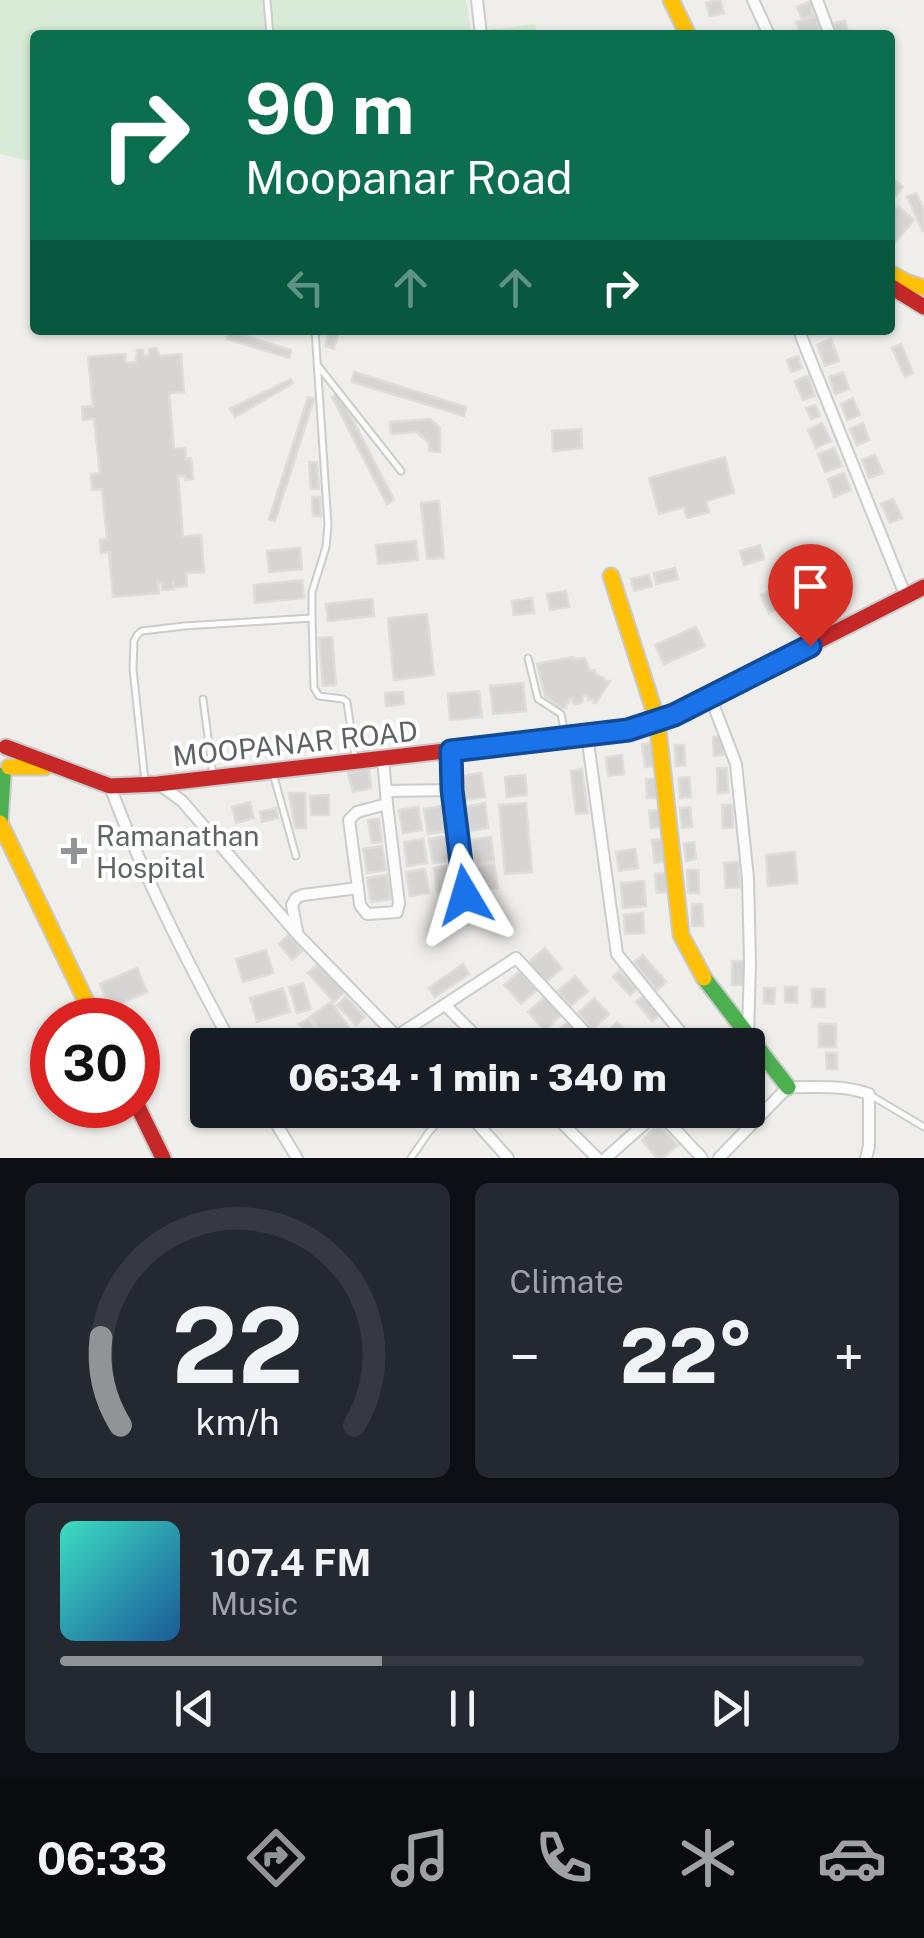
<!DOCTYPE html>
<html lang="en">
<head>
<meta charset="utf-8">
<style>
  :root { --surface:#171b24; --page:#242831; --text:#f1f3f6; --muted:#9ea1a6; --line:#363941; --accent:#919496 }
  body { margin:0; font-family:"Public Sans",sans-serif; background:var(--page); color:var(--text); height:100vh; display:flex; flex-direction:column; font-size:38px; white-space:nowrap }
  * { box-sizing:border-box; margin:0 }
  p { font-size:32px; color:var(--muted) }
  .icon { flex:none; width:55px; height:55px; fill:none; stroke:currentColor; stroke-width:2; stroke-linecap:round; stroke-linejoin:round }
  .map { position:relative; height:1158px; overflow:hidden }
  .details { display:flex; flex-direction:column; gap:25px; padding:25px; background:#0d0f14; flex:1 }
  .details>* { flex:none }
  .guide { position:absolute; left:30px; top:30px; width:865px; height:305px; border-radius:10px; box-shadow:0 2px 8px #0004; background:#0b6e4f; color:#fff; overflow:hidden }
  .speed { position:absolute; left:30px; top:998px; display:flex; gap:20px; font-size:50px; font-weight:700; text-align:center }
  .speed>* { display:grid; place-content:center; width:130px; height:130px; border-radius:50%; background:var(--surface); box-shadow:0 2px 8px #0004; line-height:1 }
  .speed .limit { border:15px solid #d22; background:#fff; color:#111 }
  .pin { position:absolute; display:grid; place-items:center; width:85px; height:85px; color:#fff; margin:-102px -42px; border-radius:50% 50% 50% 0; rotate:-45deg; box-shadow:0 0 10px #0007 }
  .pin .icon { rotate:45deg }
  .me { position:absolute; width:110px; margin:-55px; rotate:353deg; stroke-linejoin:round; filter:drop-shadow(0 0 8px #0008) }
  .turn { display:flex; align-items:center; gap:35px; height:210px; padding:0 50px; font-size:45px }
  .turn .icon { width:130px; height:130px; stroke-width:2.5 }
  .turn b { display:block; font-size:70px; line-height:85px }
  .lanes { display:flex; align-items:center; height:95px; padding:0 50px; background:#0003; justify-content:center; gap:50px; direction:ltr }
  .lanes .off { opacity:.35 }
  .big { font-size:75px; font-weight:800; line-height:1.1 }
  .details .widget { flex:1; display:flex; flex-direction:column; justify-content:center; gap:15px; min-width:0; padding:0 35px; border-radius:15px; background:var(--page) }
  .details .dial { align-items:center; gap:0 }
  .dial svg { height:260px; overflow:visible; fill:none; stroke:var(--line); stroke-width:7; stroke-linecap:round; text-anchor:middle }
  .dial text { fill:var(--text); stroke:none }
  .song { display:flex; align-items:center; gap:30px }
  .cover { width:120px; height:120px; border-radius:15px; background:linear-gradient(135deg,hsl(170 70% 55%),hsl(210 70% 35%)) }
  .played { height:10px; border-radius:5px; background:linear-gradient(90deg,var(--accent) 40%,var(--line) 40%) }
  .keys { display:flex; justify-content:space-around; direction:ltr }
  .heat { display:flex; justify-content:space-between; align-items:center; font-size:55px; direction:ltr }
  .details .tiles { flex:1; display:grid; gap:25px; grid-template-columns:1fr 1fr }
  .widget:last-child { grid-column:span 2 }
  .trip { position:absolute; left:190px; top:1028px; width:575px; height:100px; border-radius:10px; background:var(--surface); box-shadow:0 2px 8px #0004; font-weight:800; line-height:100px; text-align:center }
  .tab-bar { display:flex; height:160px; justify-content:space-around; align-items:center; background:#090b0e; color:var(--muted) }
  .tab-bar .icon { width:70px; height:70px }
  .tab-bar .active { color:var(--accent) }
  .tab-bar b { font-size:45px; color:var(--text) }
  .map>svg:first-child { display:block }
  .green { fill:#d8ebd6 }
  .building { fill:#d6d5d3; stroke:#deddd9; stroke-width:2.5 }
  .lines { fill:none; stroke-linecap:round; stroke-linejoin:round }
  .lane-casing { stroke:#cbcccc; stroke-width:9 }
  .street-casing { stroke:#cbcccc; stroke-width:14 }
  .fast-casing { stroke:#cacacb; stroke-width:19 }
  .slow-casing { stroke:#cacacb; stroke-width:19 }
  .jam-casing { stroke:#cacacb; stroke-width:19 }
  .lane { stroke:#fdfcfc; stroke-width:5 }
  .street { stroke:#fdfcfc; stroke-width:10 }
  .fast { stroke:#4caf50; stroke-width:15 }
  .slow { stroke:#ffc107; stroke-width:15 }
  .jam { stroke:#c62828; stroke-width:15 }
  .route-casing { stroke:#114b97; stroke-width:25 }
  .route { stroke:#1a73e8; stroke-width:18 }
  .poi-dot { fill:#919496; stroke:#fff; stroke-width:4 }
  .labels { text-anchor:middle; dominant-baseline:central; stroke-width:8; stroke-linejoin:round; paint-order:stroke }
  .street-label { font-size:28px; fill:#5f6368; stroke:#fff }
  .poi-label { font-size:28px; fill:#5f6368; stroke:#fff; text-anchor:start }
</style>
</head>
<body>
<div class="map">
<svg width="924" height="1158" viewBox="0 0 924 1158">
  <rect width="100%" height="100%" fill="#efeeea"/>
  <path class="green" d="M0 0H466L471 32 535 24 538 35H35V162L0 154Z"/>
  <g class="building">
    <path d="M716 0H720L724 13 710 16 706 3Z"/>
    <path d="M812 1 814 7 811 9 813 15 802 19 797 7Z"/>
    <path d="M816 16 820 29 801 35 796 22Z"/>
    <path d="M845 21 849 35H835L833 23Z"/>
    <path d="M890 176 903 187 895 197 890 192Z"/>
    <path d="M916 193 924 209 923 232 907 197Z"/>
    <path d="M898 206 914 220 892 246 890 244V215Z"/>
    <path d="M330 330H339L334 349 325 346Z"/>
    <path d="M230 331 291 350 289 358 227 339Z"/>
    <path d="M831 339 839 361 825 366 817 345Z"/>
    <path d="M901 344 913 373 905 377 892 348Z"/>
    <path d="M156 348 160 356 181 354 184 392 169 393 174 449 185 448 186 459 191 458 193 479 185 480V476H178L183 537 201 535 204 572 186 573 187 586 175 587 173 582 174 589 162 590V583H158V580L159 593 113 597 109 552 101 553 100 540 107 539 102 489 92 490 91 474 100 473 94 419 83 420 82 407 93 406 88 357 125 354 126 363 136 362 137 350H143V356L149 355V349Z"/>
    <path d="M798 356 802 368 791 372 787 360Z"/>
    <path d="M354 372 466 407 464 416 352 382Z"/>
    <path d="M843 372 849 389 835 394 829 377Z"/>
    <path d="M808 376 815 396 803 400 795 381Z"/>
    <path d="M291 379 293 383 235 417 230 409Z"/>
    <path d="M339 393 394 500 387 504 332 397Z"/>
    <path d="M308 397 314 399 275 521 269 519Z"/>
    <path d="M853 398 860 415 847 420 841 404Z"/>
    <path d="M815 405 820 416 811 419 806 408Z"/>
    <path d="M430 419 440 428V452L429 451V443L417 432 391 434 390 422Z"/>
    <path d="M822 423 831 441 816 448 808 430Z"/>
    <path d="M863 423 869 440 857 445 850 429Z"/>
    <path d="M581 429 582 448 553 451 552 431Z"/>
    <path d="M834 448 842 466 825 472 818 454Z"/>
    <path d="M875 455 883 473 869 478 862 460Z"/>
    <path d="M725 457 734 493 706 501 709 512 687 518 684 507 659 514 649 478Z"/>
    <path d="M309 462H317L319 489H311Z"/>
    <path d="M844 473 851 490 834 497 828 479Z"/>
    <path d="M312 497H320L321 516H313Z"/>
    <path d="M893 499 902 518 890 523 881 504Z"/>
    <path d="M439 501 444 558 427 559 421 503Z"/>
    <path d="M416 541 418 560 378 564 376 545Z"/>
    <path d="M760 545 764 559 744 565 740 551Z"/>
    <path d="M300 548 302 569 269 572 267 551Z"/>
    <path d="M824 567 832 585 769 613 761 595Z"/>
    <path d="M675 568 678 579 656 584 654 573Z"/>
    <path d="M649 575 652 586 634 591 631 579Z"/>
    <path d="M302 580 304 598 255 603 254 585Z"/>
    <path d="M566 591 569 607 550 610 547 594Z"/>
    <path d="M532 598 534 613 514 615 512 601Z"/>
    <path d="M372 599 374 616 328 621 326 604Z"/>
    <path d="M427 614 434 675 394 680 388 618Z"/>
    <path d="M696 627 705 646 664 664 655 645Z"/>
    <path d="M332 637 336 685 323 686 319 638Z"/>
    <path d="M573 657V659L585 658 590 671 595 670V674L604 678V681H610L596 703H593V699L588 700V696H583V701L580 703 576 704 572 702V698L568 699 569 703H566V708H562L545 696 537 664Z"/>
    <path d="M523 683 526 711 493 714 490 686Z"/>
    <path d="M479 691 482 717 450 720 448 694Z"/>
    <path d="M403 692 404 704 386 706 385 693Z"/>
    <path d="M722 736 724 755 714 756 713 737Z"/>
    <path d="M652 743 654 766 645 767 642 744Z"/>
    <path d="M675 745H684L685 765 676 766Z"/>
    <path d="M622 755 624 774 608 776 606 757Z"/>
    <path d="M717 768H727L728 792 718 793Z"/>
    <path d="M369 769 371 788 353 792 348 773Z"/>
    <path d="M582 769 588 813 576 814 571 771Z"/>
    <path d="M481 773 485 797 465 800 462 776Z"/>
    <path d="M525 775 527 795 507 797 505 777Z"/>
    <path d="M689 777 691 797 680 798 679 778Z"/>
    <path d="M646 779H657L658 798H647Z"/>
    <path d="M289 793H305L306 828H295Z"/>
    <path d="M329 795V815H311L310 796Z"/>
    <path d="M250 802 254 818 236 823 232 807Z"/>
    <path d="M485 803 488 828 469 831 466 807Z"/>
    <path d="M526 803 532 872 505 874 499 805Z"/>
    <path d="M722 805H732L733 827 723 828Z"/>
    <path d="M443 806 447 831 428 834 424 809Z"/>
    <path d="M418 807 422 830 403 833 399 810Z"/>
    <path d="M690 807 692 827 682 828 680 808Z"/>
    <path d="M276 808 278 818 262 822 260 812Z"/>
    <path d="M660 810 661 827 651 828 649 811Z"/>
    <path d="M379 819 382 842 372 843 368 820Z"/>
    <path d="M448 836 452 860 433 863 429 839Z"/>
    <path d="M491 837 494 861 476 864 472 840Z"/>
    <path d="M423 839 427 863 407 866 404 842Z"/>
    <path d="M663 839 665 861 655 863 652 840Z"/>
    <path d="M694 842 696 859 686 861 684 844Z"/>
    <path d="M382 846 386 870 367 873 363 849Z"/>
    <path d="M635 849 638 868 619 871 616 852Z"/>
    <path d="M795 852 797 883 768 886 766 855Z"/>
    <path d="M739 862 740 887 726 888 724 863Z"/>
    <path d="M494 864 498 888 478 891 475 867Z"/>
    <path d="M453 865 457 889 437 892 434 868Z"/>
    <path d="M425 869 429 893 410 896 406 872Z"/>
    <path d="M687 870H698L699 893H688Z"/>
    <path d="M666 873 668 892 657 893 655 874Z"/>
    <path d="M387 875 391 899 371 902 367 878Z"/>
    <path d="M644 881 646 906 623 908 621 883Z"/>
    <path d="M692 904H702L703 926H692Z"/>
    <path d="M643 913 644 933 625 934 624 915Z"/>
    <path d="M289 935 302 951 292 960 279 944Z"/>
    <path d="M545 948 562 968 545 983 528 963Z"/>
    <path d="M266 950 273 973 243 982 236 959Z"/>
    <path d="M643 955 666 982 657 990 634 962Z"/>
    <rect x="732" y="961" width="13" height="24"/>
    <path d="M319 963 345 991 334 1002 308 973Z"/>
    <path d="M463 964 469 974 435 997 429 988Z"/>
    <path d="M137 968 147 992 110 1008 100 984Z"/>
    <path d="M520 971 537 990 521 1004 504 985Z"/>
    <path d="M619 971 637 989 630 995 613 977Z"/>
    <path d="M575 976 588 991 571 1006 558 991Z"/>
    <path d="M303 983 311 1009 297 1013 289 987Z"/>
    <path d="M785 987H797V1003L785 1002Z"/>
    <path d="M283 988 290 1012 257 1022 250 998Z"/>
    <path d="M764 988H775L774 1004 764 1003Z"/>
    <rect x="812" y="989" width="13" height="18"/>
    <path d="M643 996 660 1015 652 1021 636 1002Z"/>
    <path d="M346 997 365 1017 356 1025 337 1005Z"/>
    <path d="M545 997 561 1015 545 1031 528 1012Z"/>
    <path d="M594 998 609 1014 593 1029 578 1013Z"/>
    <path d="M331 1002 355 1036 342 1045H331L310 1017Z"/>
    <path d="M309 1018 315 1028 305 1034 299 1024Z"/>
    <path d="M568 1022 584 1041 579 1045H558L551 1037Z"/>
    <path d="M617 1022 633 1038 627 1045H608L601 1038Z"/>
    <rect x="819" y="1024" width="17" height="23"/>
    <path d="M308 1033 314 1045H286Z"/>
    <path d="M826 1053H837V1069H827Z"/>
    <path d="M658 1125 678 1145 663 1158H657L642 1140Z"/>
  </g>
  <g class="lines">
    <g class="lane-casing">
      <g id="lane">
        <path d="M267 0 270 35"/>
        <path d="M319 367 401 471"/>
        <path d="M312 618V592L326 547 328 525 315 330"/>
        <path d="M528 658 538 699 561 714 565 735"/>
        <path d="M203 699 213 776"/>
        <path d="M274 777 296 856"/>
        <path d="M145 781 133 669 134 641 137 635 142 631 184 626 312 618 314 688 319 696 343 699 347 702 355 758"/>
        <path d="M872 1096 924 1127"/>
        <path d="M411 1158 429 1132 449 1110"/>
      </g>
    </g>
    <g class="street-casing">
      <g id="street">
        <path d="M477 0 481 35"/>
        <path d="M753 0 769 35"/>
        <path d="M817 0 830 35"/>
        <path d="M801 336 906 597"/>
        <path d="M710 696 736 764 748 878 750 963 748 1035"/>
        <path d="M587 735 617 954 691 1045"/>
        <path d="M451 751 453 790 465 895"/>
        <path d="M159 784 182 801 298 935 405 1045"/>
        <path d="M110 786C143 876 187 961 232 1045"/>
        <path d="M386 791 453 790"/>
        <path d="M358 888 360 905 367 914 397 912 399 903 387 804"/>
        <path d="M297 931 292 905 296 898 303 895 358 888 349 820 357 812 387 804 383 758"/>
        <path d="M446 1006 485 1045"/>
        <path d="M397 1036 516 958 597 1045"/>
        <path d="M268 1110 297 1158"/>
        <path d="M465 1110 508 1158"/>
        <path d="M549 1110 597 1158"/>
        <path d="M657 1110 702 1158"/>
        <path d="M606 1158 660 1110"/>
        <path d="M719 1158 788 1087C816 1088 842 1084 869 1094V1146L866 1158"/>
      </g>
    </g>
    <g class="fast-casing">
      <g id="fast">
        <path d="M0 824 3 775"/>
        <path d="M704 978 788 1087"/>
      </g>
    </g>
    <g class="slow-casing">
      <g id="slow">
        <path d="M671 0 688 35"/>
        <path d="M890 273 906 282 924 288"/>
        <path d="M611 576 657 720 681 935 704 978"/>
        <path d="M9 767H45"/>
        <path d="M0 823 95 1020"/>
      </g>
    </g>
    <g class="jam-casing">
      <g id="jam">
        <path d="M890 286 924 307"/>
        <path d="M6 747 110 786 158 784 628 730 673 715 924 587"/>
        <path d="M137 1105 163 1158"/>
      </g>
    </g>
    <use href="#lane" class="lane"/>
    <use href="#street" class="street"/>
    <use href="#fast" class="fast"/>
    <use href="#slow" class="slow"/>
    <use href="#jam" class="jam"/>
  </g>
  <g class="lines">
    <g class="route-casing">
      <path id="route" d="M465 895 452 790 451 751 628 730 674 715 810 646"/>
    </g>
    <use href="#route" class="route"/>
  </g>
  <path class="poi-dot" d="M69 836h10v10h10v10h-10v10h-10v-10h-10v-10h10z"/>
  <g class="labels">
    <g class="street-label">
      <text transform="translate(295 743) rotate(-6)">MOOPANAR ROAD</text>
    </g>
    <g class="poi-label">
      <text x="96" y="835">Ramanathan<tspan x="96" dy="32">Hospital</tspan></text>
    </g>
  </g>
</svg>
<div class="speed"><div class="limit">30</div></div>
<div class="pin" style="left:810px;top:646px;background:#d93025"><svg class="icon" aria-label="arrive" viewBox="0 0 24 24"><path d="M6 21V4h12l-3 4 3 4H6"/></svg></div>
<svg class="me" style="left:465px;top:895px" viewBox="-20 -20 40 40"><path d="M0-17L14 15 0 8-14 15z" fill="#1a73e8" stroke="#fff" stroke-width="4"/></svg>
<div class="trip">06:34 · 1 min · 340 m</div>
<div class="guide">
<div class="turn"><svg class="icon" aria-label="right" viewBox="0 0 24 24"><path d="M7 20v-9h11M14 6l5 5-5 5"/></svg><div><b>90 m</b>Moopanar Road</div></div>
<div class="lanes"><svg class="icon off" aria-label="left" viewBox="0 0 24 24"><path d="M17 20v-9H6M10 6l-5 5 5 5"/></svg><svg class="icon off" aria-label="ahead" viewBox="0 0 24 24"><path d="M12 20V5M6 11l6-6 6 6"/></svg><svg class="icon off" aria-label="ahead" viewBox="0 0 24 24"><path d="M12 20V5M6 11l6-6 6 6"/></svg><svg class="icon" aria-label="right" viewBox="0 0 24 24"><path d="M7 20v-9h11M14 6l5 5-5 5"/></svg></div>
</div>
</div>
<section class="details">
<div class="tiles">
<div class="widget dial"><svg viewBox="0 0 100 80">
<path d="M14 69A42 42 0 1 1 86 69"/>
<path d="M14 69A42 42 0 0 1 8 42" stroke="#919496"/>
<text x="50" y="56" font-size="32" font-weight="700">22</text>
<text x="50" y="72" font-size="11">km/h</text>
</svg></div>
<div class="widget"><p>Climate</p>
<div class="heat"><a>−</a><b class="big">22°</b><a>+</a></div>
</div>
<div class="widget">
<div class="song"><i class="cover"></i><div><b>107.4 FM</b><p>Music</p></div></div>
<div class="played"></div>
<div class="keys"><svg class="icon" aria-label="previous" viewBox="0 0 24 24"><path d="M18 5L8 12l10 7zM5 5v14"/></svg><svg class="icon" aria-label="pause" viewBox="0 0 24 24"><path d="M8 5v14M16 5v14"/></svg><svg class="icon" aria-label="next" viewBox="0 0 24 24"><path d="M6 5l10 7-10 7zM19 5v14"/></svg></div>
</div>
</div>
</section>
<nav class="tab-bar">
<b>06:33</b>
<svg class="icon active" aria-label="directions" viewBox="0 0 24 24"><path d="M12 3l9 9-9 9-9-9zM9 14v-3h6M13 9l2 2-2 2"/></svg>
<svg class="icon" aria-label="music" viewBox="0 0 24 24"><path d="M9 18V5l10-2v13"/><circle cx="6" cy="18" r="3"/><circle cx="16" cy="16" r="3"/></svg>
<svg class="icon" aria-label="phone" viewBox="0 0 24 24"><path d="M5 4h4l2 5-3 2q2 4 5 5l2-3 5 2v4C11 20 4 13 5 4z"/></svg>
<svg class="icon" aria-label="climate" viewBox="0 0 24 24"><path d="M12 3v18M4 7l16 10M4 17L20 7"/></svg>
<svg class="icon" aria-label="car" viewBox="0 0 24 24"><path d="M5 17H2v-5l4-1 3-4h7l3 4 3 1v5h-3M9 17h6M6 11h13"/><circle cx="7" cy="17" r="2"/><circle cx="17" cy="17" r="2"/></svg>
</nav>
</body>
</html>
